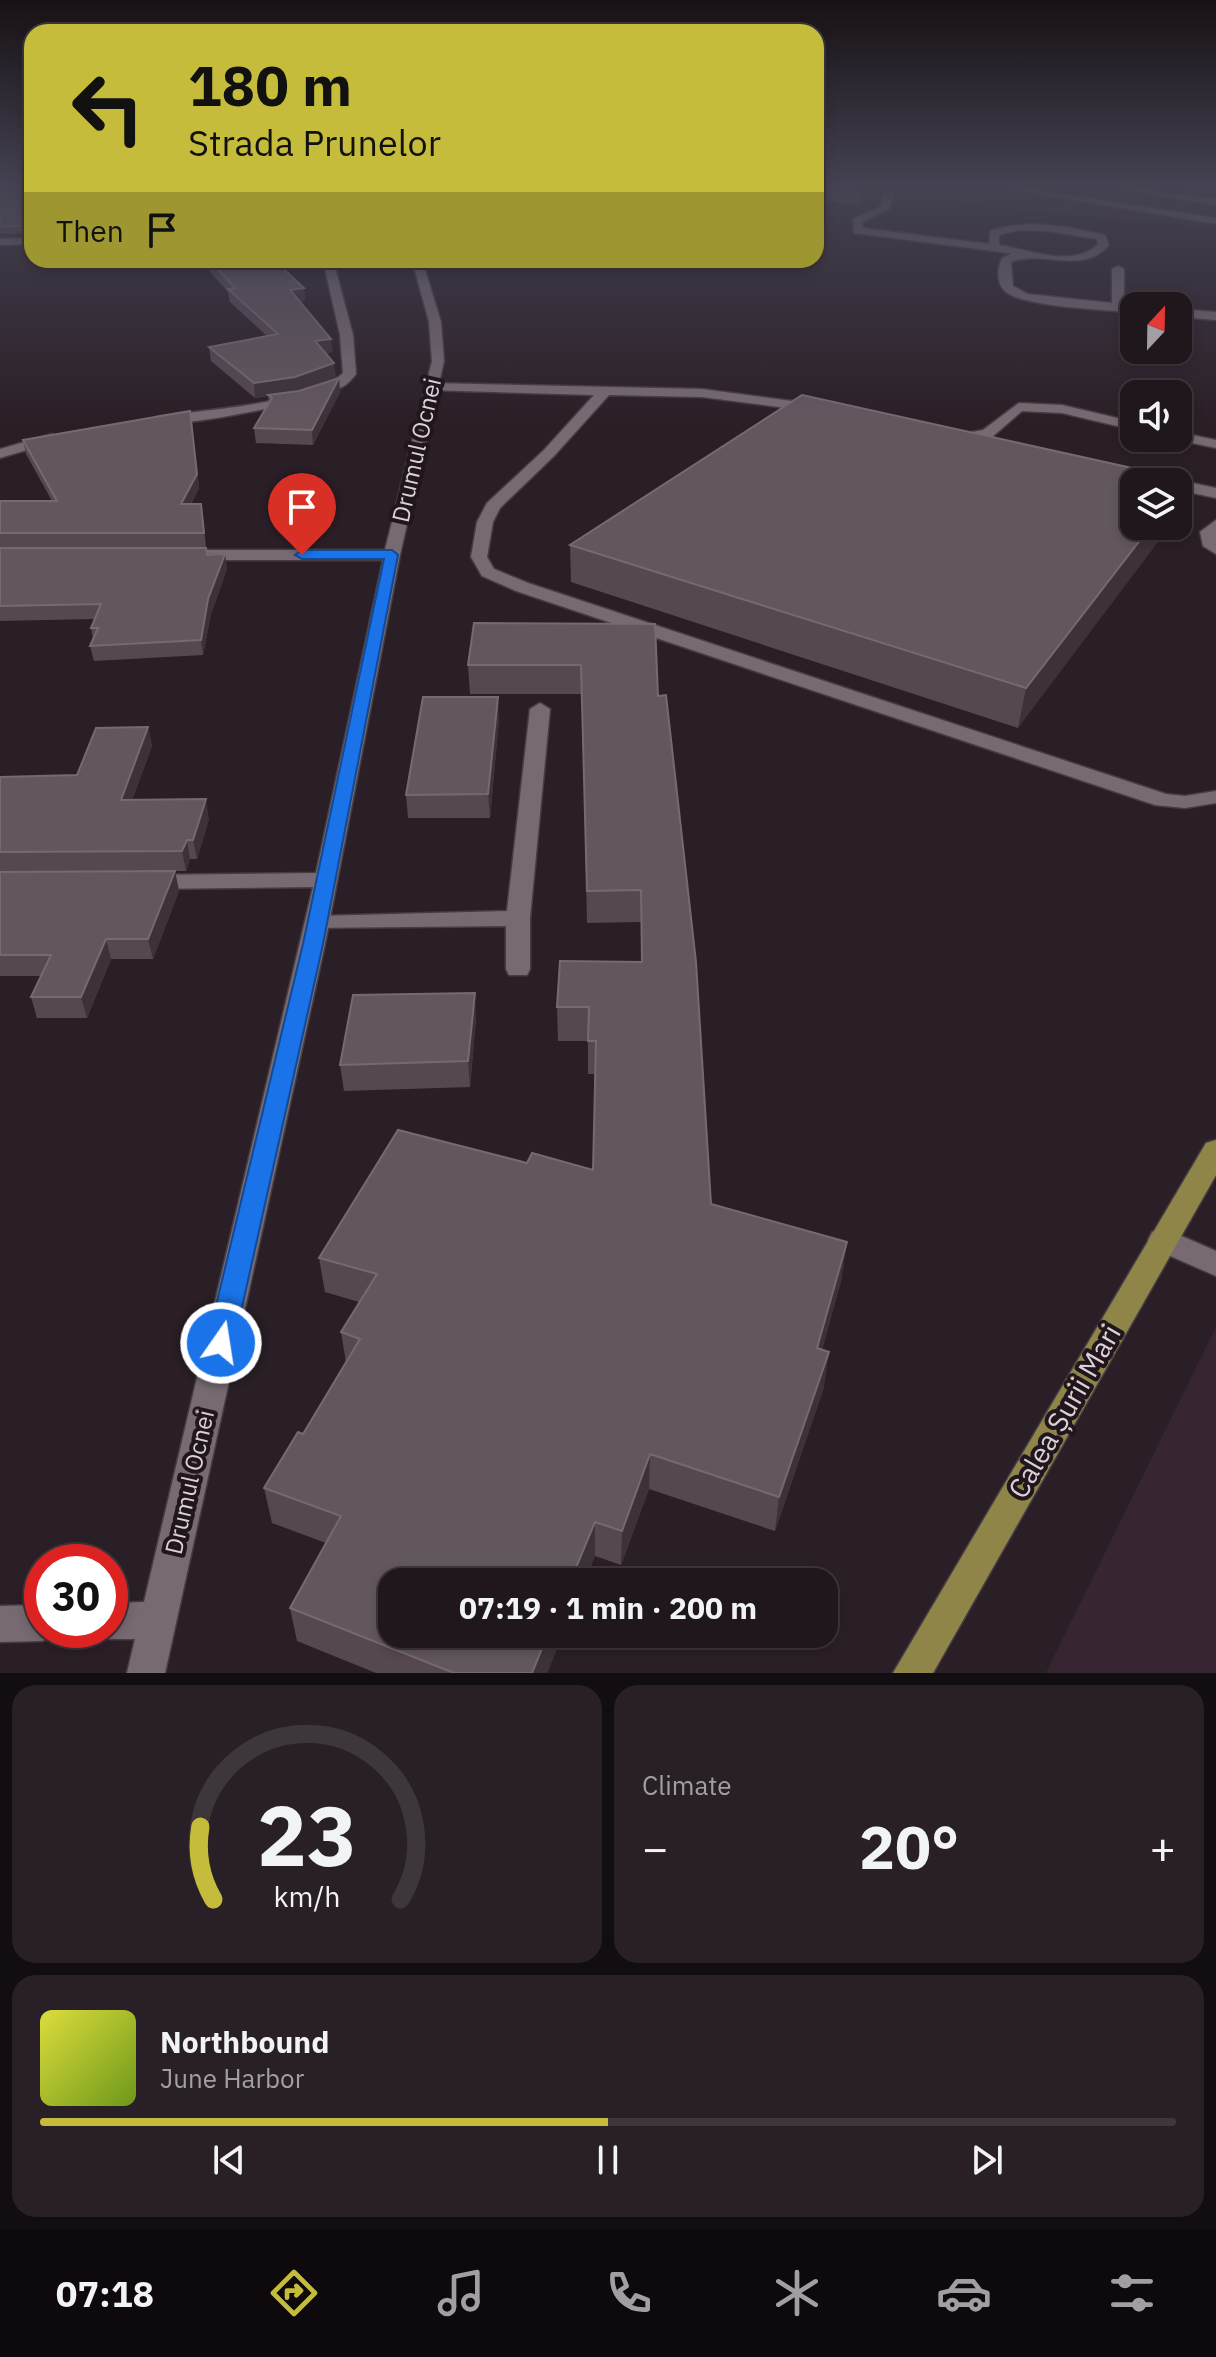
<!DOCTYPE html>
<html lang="en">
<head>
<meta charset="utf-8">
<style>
  :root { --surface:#20171d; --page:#282026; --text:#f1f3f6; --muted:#a29fa4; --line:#3d363b; --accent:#c6bc3c }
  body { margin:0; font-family:"IBM Plex Sans",sans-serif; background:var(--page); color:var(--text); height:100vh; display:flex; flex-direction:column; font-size:30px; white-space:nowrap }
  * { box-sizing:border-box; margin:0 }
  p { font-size:26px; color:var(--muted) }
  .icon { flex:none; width:44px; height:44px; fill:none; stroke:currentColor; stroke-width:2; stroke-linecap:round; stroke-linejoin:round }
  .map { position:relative; height:1673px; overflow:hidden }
  .details { display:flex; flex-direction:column; gap:12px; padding:12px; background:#120d10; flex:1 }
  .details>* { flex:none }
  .banner { position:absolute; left:24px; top:24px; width:800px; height:244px; border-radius:24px; box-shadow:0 4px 12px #0003,0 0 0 2px var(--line); background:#c6bc3c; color:#111; overflow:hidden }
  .needle { width:52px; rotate:22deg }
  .buttons { position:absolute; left:1120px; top:292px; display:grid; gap:16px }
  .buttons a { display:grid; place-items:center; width:72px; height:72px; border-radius:16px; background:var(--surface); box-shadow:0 4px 12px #0003,0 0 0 2px var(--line); font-size:40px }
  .speed { position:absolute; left:24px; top:1544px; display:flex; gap:16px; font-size:40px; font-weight:700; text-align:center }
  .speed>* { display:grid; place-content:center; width:104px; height:104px; border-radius:50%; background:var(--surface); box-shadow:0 4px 12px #0003,0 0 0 2px var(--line); line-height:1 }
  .speed .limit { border:12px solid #d22; background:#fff; color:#111 }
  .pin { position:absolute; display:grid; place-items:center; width:68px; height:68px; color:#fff; margin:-82px -34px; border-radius:50% 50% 50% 0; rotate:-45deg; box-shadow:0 0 8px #0007 }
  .pin .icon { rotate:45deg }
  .me { position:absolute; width:88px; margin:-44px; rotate:13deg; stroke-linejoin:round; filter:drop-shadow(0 0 6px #0008) }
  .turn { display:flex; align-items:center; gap:28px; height:168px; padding:0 32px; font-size:36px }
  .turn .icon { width:104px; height:104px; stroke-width:2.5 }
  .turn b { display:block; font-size:56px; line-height:68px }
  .then { display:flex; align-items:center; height:76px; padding:0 32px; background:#0003; gap:16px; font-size:30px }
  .big { font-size:60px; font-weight:700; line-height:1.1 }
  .details .tile { flex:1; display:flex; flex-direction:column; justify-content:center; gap:12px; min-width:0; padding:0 28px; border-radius:24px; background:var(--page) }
  .details .dial { align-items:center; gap:0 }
  .dial svg { height:208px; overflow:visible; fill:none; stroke:var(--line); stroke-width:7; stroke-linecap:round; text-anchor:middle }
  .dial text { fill:var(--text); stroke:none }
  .song { display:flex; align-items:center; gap:24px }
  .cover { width:96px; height:96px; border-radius:12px; background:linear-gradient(135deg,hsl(60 70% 55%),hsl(80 70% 35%)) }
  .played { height:8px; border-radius:4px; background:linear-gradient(90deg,var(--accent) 50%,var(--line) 50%) }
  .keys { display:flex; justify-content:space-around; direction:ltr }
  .heat { display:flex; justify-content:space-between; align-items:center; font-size:44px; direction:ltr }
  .details .tiles { flex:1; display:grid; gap:12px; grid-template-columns:1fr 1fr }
  .tile:last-child { grid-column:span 2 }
  .trip { position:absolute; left:378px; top:1568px; width:460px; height:80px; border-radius:24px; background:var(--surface); box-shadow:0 4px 12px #0003,0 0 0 2px var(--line); font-weight:700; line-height:80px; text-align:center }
  .dock { display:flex; height:128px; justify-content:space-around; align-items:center; background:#0d090c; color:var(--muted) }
  .dock .icon { width:56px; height:56px }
  .dock .current { color:var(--accent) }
  .dock b { font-size:36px; color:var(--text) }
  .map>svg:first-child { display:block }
  .built { fill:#372632 }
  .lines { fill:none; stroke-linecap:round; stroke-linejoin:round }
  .service-casing { stroke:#463d43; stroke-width:3 }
  .minor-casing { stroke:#463d43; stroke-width:3 }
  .primary-casing { stroke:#463d43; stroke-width:3 }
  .service { fill:#786a73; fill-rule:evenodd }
  .minor { fill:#786a73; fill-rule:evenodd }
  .primary { fill:#8f8548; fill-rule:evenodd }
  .wall { fill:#554851 }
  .shaded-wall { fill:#3e323a }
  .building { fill:#63575f; stroke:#766a72; stroke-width:2 }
  .route { fill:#1a73e8; stroke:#114b97; stroke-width:2 }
  .labels { text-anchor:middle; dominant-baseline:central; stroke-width:8; stroke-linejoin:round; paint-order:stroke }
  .street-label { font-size:24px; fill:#d9d1d6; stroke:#21161e }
  .near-street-label { font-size:28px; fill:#d9d1d6; stroke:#21161e }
</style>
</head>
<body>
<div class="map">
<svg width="1216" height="1673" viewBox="0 0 1216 1673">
  <rect width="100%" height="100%" fill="#2b1f27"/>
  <g class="built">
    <path d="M936 186H1216V228L958 204Z"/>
    <path d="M1216 1327V1673H1046Z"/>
  </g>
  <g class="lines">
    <g class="service-casing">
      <g id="service">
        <path d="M990 186H1011L1216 218V224Z"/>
        <path d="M1099 186H1122L1216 199V205Z"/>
        <path d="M889 190 894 193 889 209 862 222 863 228 989 244 990 231C1028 218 1067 226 1105 235L1109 245C1082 276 1043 249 1011 262L1013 286 1028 294 1112 303V269L1118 266 1124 269V304L1136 306 1134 313C1105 309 1028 308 1006 292 996 284 997 268 1002 258L1011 254 1009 253 854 233 853 219 880 207 884 193ZM1019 230 1047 231 1097 239 1098 244C1073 269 1028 249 999 245V235Z"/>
        <path d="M1178 309 1216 312V320L1178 317Z"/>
        <path d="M432 383 702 389 822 405V411L817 412 702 397 609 395 554 456 500 508 493 522 487 557 494 569 528 583 1166 794 1185 796 1216 791V803L1185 808 1155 805 516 591 482 576 471 557 477 522 487 503 544 450 594 395 427 390V384Z"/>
        <path d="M1019 403 1062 405 1134 422V430L1062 413 1022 411 992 437 956 443 949 439 951 436 983 430Z"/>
        <path d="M1178 432 1216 440V448L1173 439 1178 438Z"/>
        <path d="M1178 480 1216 488V498L1178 490V482H1172Z"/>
        <path d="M1216 520V554L1203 546 1200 532Z"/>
        <path d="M540 703 550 709 530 918V969L527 975H509L506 969V926L309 928 305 923 309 918 317 916 507 911 530 709Z"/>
        <path d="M1163 1228 1216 1251V1276L1152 1248 1148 1240 1152 1232Z"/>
      </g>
    </g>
    <g class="minor-casing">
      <g id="minor">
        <path d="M32 238V244L0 245V239Z"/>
        <path d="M323 260H333L353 335 356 374C352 379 348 384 342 387 317 401 183 428 156 423V417L161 416C204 410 313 403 343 373L340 335Z"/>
        <path d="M412 260H422L441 322 444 361 400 555 325 944 165 1673H127L135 1639H110L97 1634 95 1630H110V1603L144 1602 313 887 149 889 141 887 138 882 141 877 149 875 316 873 383 560H177L169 555 177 550H385L432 361 429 322Z"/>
        <path d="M52 434 59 438 57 441 0 458V449Z"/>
        <path d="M42 1605V1630H58L55 1636 42 1641 0 1642V1606Z"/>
      </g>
    </g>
    <g class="primary-casing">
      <path id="primary" d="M1216 1140V1175L933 1673H893L1206 1143Z"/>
    </g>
    <use href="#service" class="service"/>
    <use href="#minor" class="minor"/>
    <use href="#primary" class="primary"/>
  </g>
  <g class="wall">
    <path d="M0 186H32V233L0 234Z"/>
    <path d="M816 186H888L859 205 816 200Z"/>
    <path d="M1148 186H1216V196Z"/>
    <path d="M209 260 304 288 305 301 300 302 333 352 326 353 336 377 297 391 339 378 340 392 313 445 256 443 254 428 269 402 268 396 255 398 211 361 209 347 267 336 230 302 228 292 210 272Z"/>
    <path d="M192 424 199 488 191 504 203 518 206 547H0V501H52L26 454 23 440Z"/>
    <path d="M1186 480 1178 515V482L1018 728 571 582 570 545Z"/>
    <path d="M0 548 225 554 227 569 211 614 203 655 94 661 90 646 93 639 91 628 95 619 0 621Z"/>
    <path d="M474 623 658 696 711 1204 842 1277 822 1350 824 1387 775 1531 649 1489 621 1565 595 1556 584 1582H392L563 1634 547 1673H376L297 1641 290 1608 326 1543 272 1523 264 1488 303 1434 346 1363 341 1332 359 1302 325 1292 319 1258 527 1163 593 1170 595 1074H588V1041H558L557 1007 641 962V922L587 923 582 694H470L468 665Z"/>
    <path d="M499 719 490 818H408L406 795Z"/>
    <path d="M148 727 152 746 132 800 209 819 197 859H190L186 871H175L179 891 153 959H111L87 1018H37L31 997 41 976H0V777L77 775Z"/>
    <path d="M476 1018 470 1087 344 1091 340 1065Z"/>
  </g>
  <g class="shaded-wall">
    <path d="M861 186H888L859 205Z"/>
    <path d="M304 288 305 301 292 303 290 290Z"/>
    <path d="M331 339 333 352 317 354 315 341Z"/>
    <path d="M334 363 336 377 296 391 255 398 254 383Z"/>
    <path d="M339 378 340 392 313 445 312 430Z"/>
    <path d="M192 424 199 488 183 518 181 504Z"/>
    <path d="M1186 480 1178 515V491Z"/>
    <path d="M1151 526H1170L1018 728 1026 688Z"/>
    <path d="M225 554 227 569 211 614 203 655 201 640 208 599Z"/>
    <path d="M498 697 499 719 490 818 488 794Z"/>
    <path d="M148 727 152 746 125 820 121 800Z"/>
    <path d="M206 799 209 819 197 859 193 840Z"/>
    <path d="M187 840 190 859 186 871 182 851Z"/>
    <path d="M175 871 179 891 153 959 148 939Z"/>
    <path d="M106 939 111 959 87 1018 81 997Z"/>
    <path d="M475 993 476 1018 470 1087 468 1061Z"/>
    <path d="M847 1242 842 1277 813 1383 817 1348Z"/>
    <path d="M829 1352 824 1387 775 1531 779 1497Z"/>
    <path d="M650 1454 649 1489 621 1565 622 1531Z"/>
    <path d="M595 1522V1556L584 1582H570Z"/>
    <path d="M548 1634H563L547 1673H532Z"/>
  </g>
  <g class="building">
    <path d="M0 186H32V225L0 227Z"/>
    <path d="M209 260H274L304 288 290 290 331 339 315 341 334 363 295 377 254 383 209 347 278 334 228 289 235 288Z"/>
    <path d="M339 378 312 430 254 428 272 398 268 395 299 391Z"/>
    <path d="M802 395 1186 480 1178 491V482H1134V526H1151L1026 688 570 545Z"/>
    <path d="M190 411 197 474 181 504H201L204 533H0V501H57L23 440Z"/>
    <path d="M0 548H206L207 555 225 554 208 599 201 640 90 646 98 628H91L101 604 0 606Z"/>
    <path d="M474 623 655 624 658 696 666 695 696 962 711 1204 847 1242 817 1348 829 1352 779 1497 650 1454 622 1531 595 1522 570 1582H392V1634H548L532 1673H454L290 1608 341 1516 264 1488 298 1432 303 1434 360 1339 341 1332 377 1274 319 1258 398 1130 527 1163 532 1153 593 1170 596 1041H588L589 1007H557L560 961 642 962 641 890 587 891 581 665H468Z"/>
    <path d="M423 697H498L488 794 406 795Z"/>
    <path d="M148 727 121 800 206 799 193 840H187L182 851 0 852V777L77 775 96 728Z"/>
    <path d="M175 871 148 939H106L81 997H31L51 955H0V872Z"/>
    <path d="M475 993 468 1061 340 1065 353 995Z"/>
  </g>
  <linearGradient id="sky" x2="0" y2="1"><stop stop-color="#181115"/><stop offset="0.44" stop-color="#444252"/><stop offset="1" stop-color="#444252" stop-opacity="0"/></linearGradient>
  <rect width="1216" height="420" fill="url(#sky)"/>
  <path class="route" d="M392 550 398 555 323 944 234 1343 230 1351 221 1355 211 1351 207 1343 303 944 384 559H302L295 555 302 550Z"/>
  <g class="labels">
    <g class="street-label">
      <text transform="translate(416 450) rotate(-77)">Drumul Ocnei</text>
      <text transform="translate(189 1482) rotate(-77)">Drumul Ocnei</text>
    </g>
    <g class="near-street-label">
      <text transform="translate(1064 1411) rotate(-60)">Calea Șurii Mari</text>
    </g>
  </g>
</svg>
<div class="buttons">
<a><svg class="needle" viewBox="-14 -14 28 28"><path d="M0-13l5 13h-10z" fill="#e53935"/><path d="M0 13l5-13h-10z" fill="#a29fa4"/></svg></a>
<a><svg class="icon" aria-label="sound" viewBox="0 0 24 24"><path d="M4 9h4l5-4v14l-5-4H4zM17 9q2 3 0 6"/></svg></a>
<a><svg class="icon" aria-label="layers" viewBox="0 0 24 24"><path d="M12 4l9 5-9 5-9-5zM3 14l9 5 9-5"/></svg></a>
</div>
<div class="speed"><div class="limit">30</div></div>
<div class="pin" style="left:302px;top:555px;background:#d93025"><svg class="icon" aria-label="arrive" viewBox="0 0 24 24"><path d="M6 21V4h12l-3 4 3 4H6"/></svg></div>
<svg class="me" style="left:221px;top:1343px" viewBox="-20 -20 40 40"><circle r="17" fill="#1a73e8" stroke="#fff" stroke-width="3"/><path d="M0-11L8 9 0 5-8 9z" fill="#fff"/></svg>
<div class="trip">07:19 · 1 min · 200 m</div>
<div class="banner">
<div class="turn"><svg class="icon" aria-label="left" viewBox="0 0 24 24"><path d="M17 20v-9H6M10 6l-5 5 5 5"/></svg><div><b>180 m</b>Strada Prunelor</div></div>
<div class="then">Then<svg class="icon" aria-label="arrive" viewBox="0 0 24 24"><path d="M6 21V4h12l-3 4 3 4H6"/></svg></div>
</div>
</div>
<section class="details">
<div class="tiles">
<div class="tile dial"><svg viewBox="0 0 100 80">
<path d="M14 69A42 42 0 1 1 86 69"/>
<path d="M14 69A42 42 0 0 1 9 41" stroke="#c6bc3c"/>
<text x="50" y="56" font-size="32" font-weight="700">23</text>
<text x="50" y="72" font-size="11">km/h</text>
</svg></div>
<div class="tile"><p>Climate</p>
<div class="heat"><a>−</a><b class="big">20°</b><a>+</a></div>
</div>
<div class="tile">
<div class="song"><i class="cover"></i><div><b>Northbound</b><p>June Harbor</p></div></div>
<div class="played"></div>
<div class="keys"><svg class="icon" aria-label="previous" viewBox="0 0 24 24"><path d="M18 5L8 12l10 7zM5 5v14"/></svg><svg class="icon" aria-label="pause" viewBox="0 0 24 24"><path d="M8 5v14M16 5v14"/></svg><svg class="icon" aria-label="next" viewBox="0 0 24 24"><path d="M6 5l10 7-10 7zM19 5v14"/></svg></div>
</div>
</div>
</section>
<nav class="dock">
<b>07:18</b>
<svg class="icon current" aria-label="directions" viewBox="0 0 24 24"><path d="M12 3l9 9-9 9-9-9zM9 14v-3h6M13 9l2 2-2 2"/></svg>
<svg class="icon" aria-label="music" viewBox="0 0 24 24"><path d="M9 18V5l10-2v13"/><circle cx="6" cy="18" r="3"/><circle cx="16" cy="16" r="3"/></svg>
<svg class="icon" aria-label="phone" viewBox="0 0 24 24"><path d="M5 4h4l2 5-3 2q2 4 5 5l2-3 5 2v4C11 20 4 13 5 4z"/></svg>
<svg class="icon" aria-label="climate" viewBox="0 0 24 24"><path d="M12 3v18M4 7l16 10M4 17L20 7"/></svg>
<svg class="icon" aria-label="car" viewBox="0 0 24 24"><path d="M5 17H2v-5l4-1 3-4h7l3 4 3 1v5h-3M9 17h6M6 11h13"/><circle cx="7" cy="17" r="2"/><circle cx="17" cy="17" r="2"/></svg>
<svg class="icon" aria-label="filters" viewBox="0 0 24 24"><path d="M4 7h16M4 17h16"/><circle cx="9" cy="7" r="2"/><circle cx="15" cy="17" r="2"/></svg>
</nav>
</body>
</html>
